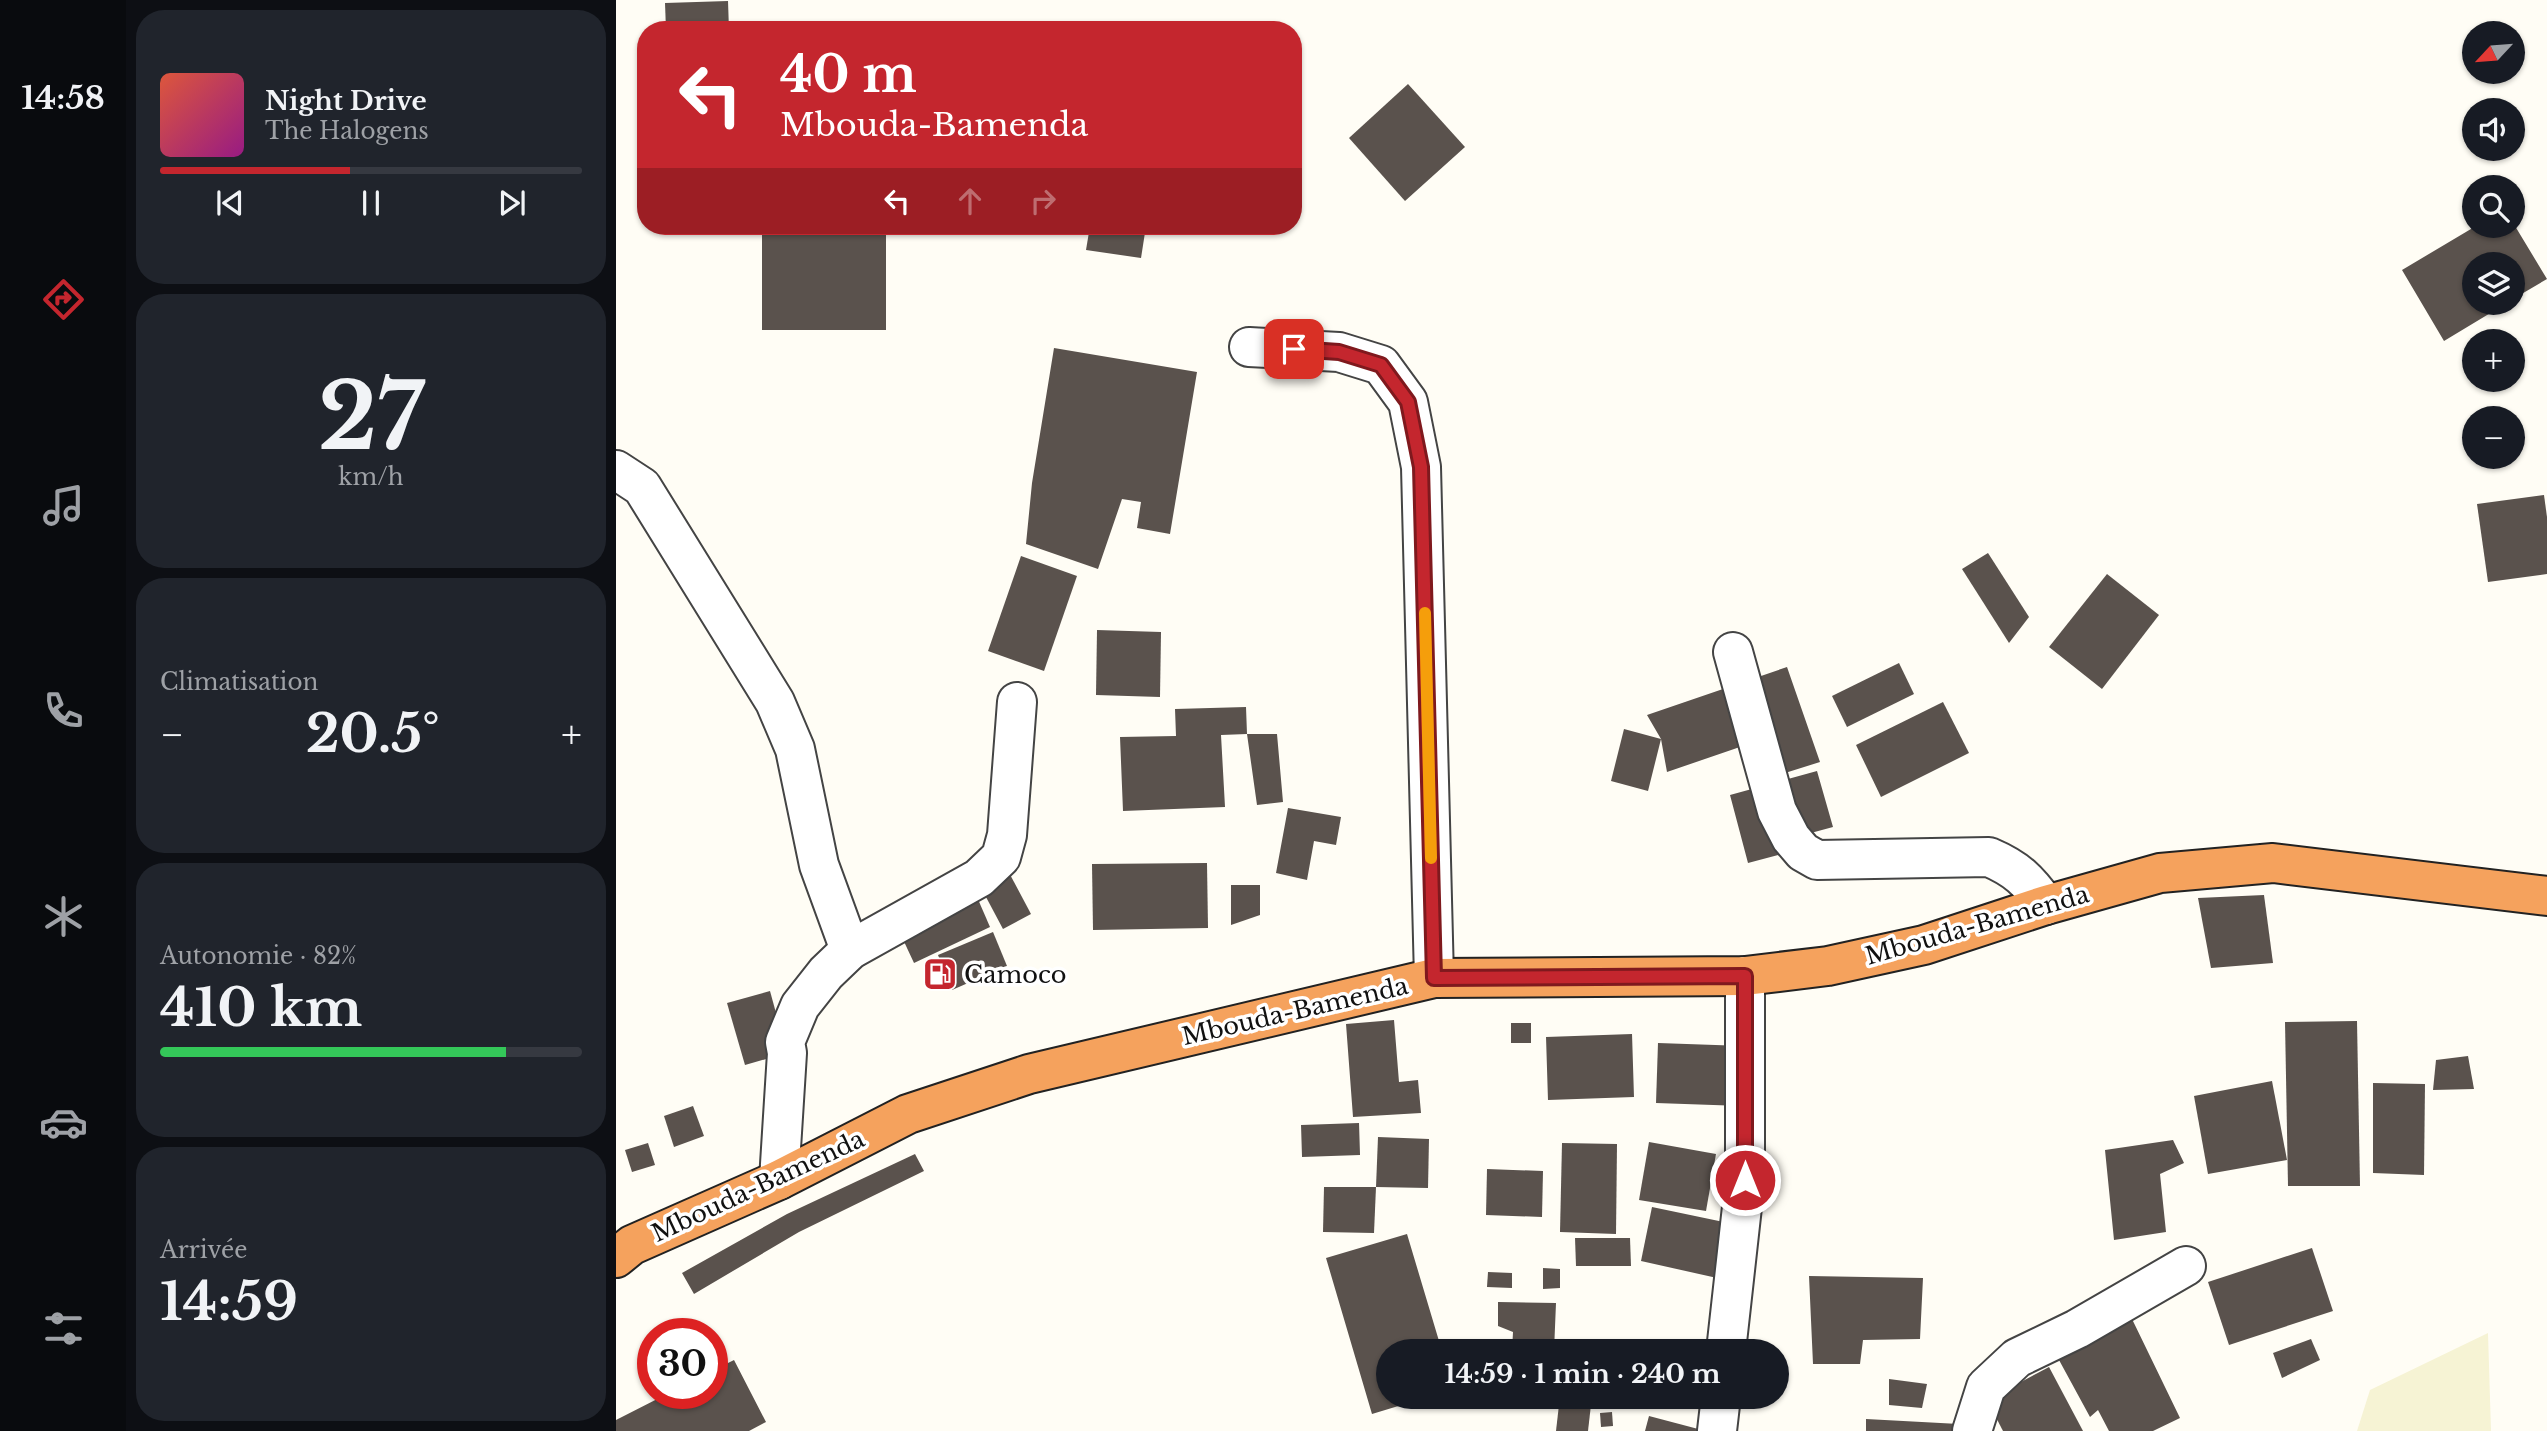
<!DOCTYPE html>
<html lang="fr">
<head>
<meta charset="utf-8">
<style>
  :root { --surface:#171b24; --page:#20242c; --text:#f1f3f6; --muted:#9ea1a6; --line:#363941; --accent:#c4262e }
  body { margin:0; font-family:"Libre Baskerville",serif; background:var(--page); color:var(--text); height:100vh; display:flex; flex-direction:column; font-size:26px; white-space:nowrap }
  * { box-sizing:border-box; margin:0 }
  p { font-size:23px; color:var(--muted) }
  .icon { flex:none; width:38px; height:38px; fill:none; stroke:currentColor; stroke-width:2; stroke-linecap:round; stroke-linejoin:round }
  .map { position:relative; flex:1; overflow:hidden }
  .drawer { display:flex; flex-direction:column; gap:10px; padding:10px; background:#0d0f14; width:490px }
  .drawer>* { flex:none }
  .top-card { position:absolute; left:21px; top:21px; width:665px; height:214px; border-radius:28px; box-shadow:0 2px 5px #0004; background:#c4262e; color:#fff; overflow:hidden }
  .needle { width:46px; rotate:244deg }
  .tools { position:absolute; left:1846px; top:21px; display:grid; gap:14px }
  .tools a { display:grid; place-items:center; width:63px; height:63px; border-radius:50%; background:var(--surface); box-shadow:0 2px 5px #0004; font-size:35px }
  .speed { position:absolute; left:21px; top:1318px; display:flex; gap:14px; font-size:35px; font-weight:700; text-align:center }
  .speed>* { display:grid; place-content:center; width:91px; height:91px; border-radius:50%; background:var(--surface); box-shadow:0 2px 5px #0004; line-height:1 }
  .speed .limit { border:10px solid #d22; background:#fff; color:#111 }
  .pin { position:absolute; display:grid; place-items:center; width:60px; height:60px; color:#fff; margin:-30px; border-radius:14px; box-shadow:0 4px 10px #0006 }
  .me { position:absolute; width:77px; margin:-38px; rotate:0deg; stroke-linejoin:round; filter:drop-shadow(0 0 5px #0008) }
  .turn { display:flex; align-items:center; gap:24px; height:147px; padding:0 28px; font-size:32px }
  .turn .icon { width:91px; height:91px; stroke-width:2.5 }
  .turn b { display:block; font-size:49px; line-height:60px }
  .lanes { display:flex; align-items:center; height:66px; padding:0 28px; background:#0003; justify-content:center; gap:35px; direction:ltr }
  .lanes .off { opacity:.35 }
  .big { font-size:52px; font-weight:800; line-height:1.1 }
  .drawer .tile { flex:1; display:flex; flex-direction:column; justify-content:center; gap:10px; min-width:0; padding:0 24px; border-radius:28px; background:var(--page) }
  .drawer .dial { align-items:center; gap:0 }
  .dial b { font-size:91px; line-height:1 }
  .song { display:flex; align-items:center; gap:21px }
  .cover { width:84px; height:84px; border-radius:10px; background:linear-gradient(135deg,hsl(10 70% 55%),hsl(310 70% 35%)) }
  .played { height:7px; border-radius:4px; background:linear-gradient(90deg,var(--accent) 45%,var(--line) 45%) }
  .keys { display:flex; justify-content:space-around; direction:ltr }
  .heat { display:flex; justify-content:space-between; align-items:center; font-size:38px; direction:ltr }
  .charge { height:10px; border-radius:5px; background:linear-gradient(90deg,#34c759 82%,var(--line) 0) }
  .trip { position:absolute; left:760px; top:1339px; width:413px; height:70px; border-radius:35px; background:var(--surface); box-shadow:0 2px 5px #0004; font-weight:800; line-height:70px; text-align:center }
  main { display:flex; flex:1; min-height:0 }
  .tabs { display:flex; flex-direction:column; width:126px; justify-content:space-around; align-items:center; background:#090b0e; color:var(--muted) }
  .tabs .icon { width:49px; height:49px }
  .tabs .selected { color:var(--accent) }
  .tabs b { font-size:32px; color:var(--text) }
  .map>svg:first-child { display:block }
  .farmland { fill:#f6f3d4 }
  .building { fill:#5a524d }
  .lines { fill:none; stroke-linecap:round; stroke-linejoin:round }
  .minor-casing { stroke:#444; stroke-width:42 }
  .highway-casing { stroke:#222; stroke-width:42 }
  .minor { stroke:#fff; stroke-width:38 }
  .highway { stroke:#f5a25d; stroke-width:38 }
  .route-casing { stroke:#7f191e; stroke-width:18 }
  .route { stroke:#c4262e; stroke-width:12 }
  .slow { stroke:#f59e0b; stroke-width:12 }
  .labels { text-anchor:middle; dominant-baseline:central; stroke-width:7; stroke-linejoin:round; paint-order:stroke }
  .street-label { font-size:24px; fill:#111; stroke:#fff }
  .poi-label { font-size:24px; fill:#111; stroke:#fff; text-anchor:start }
</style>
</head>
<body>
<main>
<nav class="tabs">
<b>14:58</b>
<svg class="icon selected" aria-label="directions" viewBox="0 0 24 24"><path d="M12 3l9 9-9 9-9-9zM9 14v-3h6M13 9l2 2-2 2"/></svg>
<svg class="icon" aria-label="music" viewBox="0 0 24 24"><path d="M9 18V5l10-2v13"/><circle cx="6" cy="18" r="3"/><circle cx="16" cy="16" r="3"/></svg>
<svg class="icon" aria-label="phone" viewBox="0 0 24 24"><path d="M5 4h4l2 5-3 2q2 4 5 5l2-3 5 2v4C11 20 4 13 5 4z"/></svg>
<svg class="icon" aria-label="climate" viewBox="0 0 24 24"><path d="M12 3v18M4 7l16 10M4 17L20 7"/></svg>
<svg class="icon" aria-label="car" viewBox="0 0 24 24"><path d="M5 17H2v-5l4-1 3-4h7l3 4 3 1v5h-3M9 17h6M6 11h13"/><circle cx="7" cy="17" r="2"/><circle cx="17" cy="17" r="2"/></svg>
<svg class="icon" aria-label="filters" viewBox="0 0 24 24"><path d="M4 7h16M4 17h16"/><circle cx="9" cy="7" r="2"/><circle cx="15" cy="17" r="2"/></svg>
</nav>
<section class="drawer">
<div class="tile">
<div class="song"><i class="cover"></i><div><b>Night Drive</b><p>The Halogens</p></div></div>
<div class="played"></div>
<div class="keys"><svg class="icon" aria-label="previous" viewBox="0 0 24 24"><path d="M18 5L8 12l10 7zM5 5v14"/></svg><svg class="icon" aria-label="pause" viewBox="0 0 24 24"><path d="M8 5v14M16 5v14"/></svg><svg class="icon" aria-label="next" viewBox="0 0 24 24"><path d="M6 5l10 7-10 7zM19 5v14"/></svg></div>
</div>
<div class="tile dial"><b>27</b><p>km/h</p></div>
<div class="tile"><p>Climatisation</p>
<div class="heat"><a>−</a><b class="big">20.5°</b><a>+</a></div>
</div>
<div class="tile"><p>Autonomie · 82%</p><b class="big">410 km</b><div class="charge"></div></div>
<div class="tile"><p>Arrivée</p><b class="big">14:59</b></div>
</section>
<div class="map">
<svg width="1931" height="1431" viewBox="0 0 1931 1431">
  <rect width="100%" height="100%" fill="#fffdf5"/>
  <path class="farmland" d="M1872 1333 1875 1431H1741L1754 1390Z"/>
  <g class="building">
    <path d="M112 1 113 30H50L49 3Z"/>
    <path d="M792 84 849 147 789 201 733 138Z"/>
    <rect x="146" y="226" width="124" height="104"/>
    <path d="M474 226H530L525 258 470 250Z"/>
    <path d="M1860 226H1899L1931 279 1897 299V264H1858V303H1891L1828 341 1786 270Z"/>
    <path d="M438 348 581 372 554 534 521 528 525 502 506 499 482 569 410 544 416 483Z"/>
    <path d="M1928 495 1931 517V574L1872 582 1861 504Z"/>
    <path d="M1372 553 1413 617 1393 643 1346 569Z"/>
    <path d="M405 556 461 576 428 671 372 651Z"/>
    <path d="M1491 574 1543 615 1486 689 1433 647Z"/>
    <path d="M481 630 545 632 544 697 480 695Z"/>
    <path d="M1283 663 1298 694 1231 727 1216 696Z"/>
    <path d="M1171 667 1204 762 1169 773 1156 736 1051 772 1045 739 1031 715Z"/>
    <path d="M1327 702 1353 753 1265 797 1240 745Z"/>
    <path d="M630 707 631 734H661L667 802 641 805 631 734 605 735 609 807 507 811 504 737 560 736 559 709Z"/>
    <path d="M1008 729 1045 739 1032 791 995 781Z"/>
    <path d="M1201 771 1217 827 1169 840 1173 852 1132 863 1114 795Z"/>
    <path d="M672 808 725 817 720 845 698 841 691 880 660 873Z"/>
    <path d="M591 863 592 928 477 930 476 864Z"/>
    <path d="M390 867 415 914 387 929 362 882Z"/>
    <path d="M615 885H644V915L615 925Z"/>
    <path d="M1648 895 1657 963 1595 968 1582 898Z"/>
    <path d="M361 897 374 927 298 963 284 933Z"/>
    <path d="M377 932 391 966 336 990 322 955Z"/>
    <path d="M154 991 171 1053 129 1065 111 1003Z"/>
    <path d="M778 1020 783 1082 802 1080 805 1113 737 1117 730 1024Z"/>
    <path d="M1741 1021 1744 1186H1672L1669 1022Z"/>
    <rect x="895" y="1023" width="20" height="20"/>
    <path d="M1016 1034 1018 1097 932 1100 930 1037Z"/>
    <path d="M1042 1043 1128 1046 1126 1106 1040 1103Z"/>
    <path d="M1852 1056 1858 1089 1817 1090 1820 1060Z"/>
    <path d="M1656 1081 1671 1160 1592 1174 1578 1096Z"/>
    <path d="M1757 1083 1809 1084 1808 1175 1757 1173Z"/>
    <path d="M77 1106 88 1136 58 1147 48 1116Z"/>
    <path d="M743 1123 744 1155 686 1157 685 1125Z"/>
    <path d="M762 1137 813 1139 812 1188 760 1187Z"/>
    <path d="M1557 1140 1568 1163 1544 1174 1550 1232 1498 1240 1489 1150Z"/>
    <path d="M1033 1142 1100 1154 1090 1211 1023 1200Z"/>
    <path d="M32 1143 39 1165 16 1172 9 1150Z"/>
    <path d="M946 1143 1001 1144 1000 1234 944 1232Z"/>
    <path d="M299 1154 308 1171 183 1232 78 1294 66 1273 171 1214Z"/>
    <path d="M871 1169 927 1171 926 1217 870 1215Z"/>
    <path d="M708 1187H760L758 1233 707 1232Z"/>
    <path d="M1036 1207 1122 1225 1110 1280 1025 1261Z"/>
    <path d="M791 1234 826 1351H772V1396L812 1397 756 1414 710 1258Z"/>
    <path d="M959 1238H1014L1015 1266H960Z"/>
    <path d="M1696 1248 1717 1311 1613 1345 1592 1282Z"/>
    <path d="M927 1268 944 1269V1288L927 1289Z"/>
    <path d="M872 1272 896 1273V1288L871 1287Z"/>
    <path d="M1193 1276 1307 1278 1304 1339 1247 1340 1244 1364H1197Z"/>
    <path d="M882 1302 940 1303 938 1351H896L897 1332 882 1326Z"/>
    <path d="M1516 1319 1564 1418 1537 1431H1493L1482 1410 1474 1417 1443 1360Z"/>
    <path d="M1695 1339 1704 1360 1666 1378 1657 1353Z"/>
    <path d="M118 1360 150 1422 133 1431H0V1420L53 1393H96V1371Z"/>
    <path d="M1433 1367 1467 1431H1387L1371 1400Z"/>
    <path d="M1273 1379 1311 1384 1306 1408 1273 1405Z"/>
    <path d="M944 1396H976L972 1431H940Z"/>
    <path d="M996 1412 997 1426 985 1427 984 1413Z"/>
    <path d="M1033 1416 1086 1430V1431H1029Z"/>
    <path d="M1250 1419 1343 1424V1431H1250Z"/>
  </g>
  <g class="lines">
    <g class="minor-casing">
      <g id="minor">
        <path d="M633 347 723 352 765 365 792 402 805 467 818 978"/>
        <path d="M0 470 26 487 159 702 179 749 203 865 234 950"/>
        <path d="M1117 652 1161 811 1175 838 1187 852 1201 860 1373 857C1401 869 1412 880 1430 905"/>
        <path d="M163 1180 171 1053 169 1042 184 1006 210 973 234 950 363 878 385 857 391 835 401 702"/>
        <path d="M1110 1351 1129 1180V976"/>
        <path d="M1101 1431 1105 1396"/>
        <path d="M1356 1431 1370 1387 1401 1358 1461 1329 1570 1266"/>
      </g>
    </g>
    <g class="highway-casing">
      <path id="highway" d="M0 1258 16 1245 163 1180 292 1114 413 1074 818 978 1129 976 1212 966 1308 945 1430 905 1544 873 1657 863 1931 896"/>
    </g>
    <use href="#minor" class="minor"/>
    <use href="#highway" class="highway"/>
  </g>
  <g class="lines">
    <g class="route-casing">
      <path id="route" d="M678 349 723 352 765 365 792 402 805 467 818 978 1129 976V1180"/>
    </g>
    <use href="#route" class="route"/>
    <path class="slow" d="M809 613 815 858"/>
  </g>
  <defs>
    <g id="fuel-square" transform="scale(1.75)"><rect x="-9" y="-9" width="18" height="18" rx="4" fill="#c4262e" stroke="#fff"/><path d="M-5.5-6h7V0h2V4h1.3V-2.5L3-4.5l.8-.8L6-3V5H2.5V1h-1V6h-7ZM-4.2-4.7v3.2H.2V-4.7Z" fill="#fff"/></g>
  </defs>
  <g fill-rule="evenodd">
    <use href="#fuel-square" x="324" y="974"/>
  </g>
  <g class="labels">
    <g class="street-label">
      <text transform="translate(1361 925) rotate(-16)">Mbouda-Bamenda</text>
      <text transform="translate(679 1011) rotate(-13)">Mbouda-Bamenda</text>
      <text transform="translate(142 1186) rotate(-25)">Mbouda-Bamenda</text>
    </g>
    <g class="poi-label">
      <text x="348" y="974">Camoco</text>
    </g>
  </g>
</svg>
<div class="tools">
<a><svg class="needle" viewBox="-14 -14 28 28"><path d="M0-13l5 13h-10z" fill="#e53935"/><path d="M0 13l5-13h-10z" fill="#9ea1a6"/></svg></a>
<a><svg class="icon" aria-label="sound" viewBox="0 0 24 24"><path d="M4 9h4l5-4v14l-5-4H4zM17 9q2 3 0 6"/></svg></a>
<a><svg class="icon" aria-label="search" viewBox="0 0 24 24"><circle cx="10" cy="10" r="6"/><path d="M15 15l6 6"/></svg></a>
<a><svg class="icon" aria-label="layers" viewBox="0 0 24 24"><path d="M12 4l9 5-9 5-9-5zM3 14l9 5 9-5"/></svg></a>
<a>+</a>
<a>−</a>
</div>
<div class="speed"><div class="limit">30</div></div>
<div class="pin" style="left:678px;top:349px;background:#d93025"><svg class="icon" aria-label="arrive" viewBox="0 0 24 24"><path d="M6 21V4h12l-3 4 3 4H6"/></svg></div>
<svg class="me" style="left:1129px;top:1180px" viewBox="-20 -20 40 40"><circle r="17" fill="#c4262e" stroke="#fff" stroke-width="3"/><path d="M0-11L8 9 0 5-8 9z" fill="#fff"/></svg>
<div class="trip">14:59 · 1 min · 240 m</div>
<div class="top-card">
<div class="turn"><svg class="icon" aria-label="left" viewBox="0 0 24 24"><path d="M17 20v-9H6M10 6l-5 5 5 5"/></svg><div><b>40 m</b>Mbouda-Bamenda</div></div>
<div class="lanes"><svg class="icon" aria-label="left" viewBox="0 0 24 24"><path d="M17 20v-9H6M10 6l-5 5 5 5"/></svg><svg class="icon off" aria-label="ahead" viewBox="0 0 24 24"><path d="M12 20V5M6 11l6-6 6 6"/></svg><svg class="icon off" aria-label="right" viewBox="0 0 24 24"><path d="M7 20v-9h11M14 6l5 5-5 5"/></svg></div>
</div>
</div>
</main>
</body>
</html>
